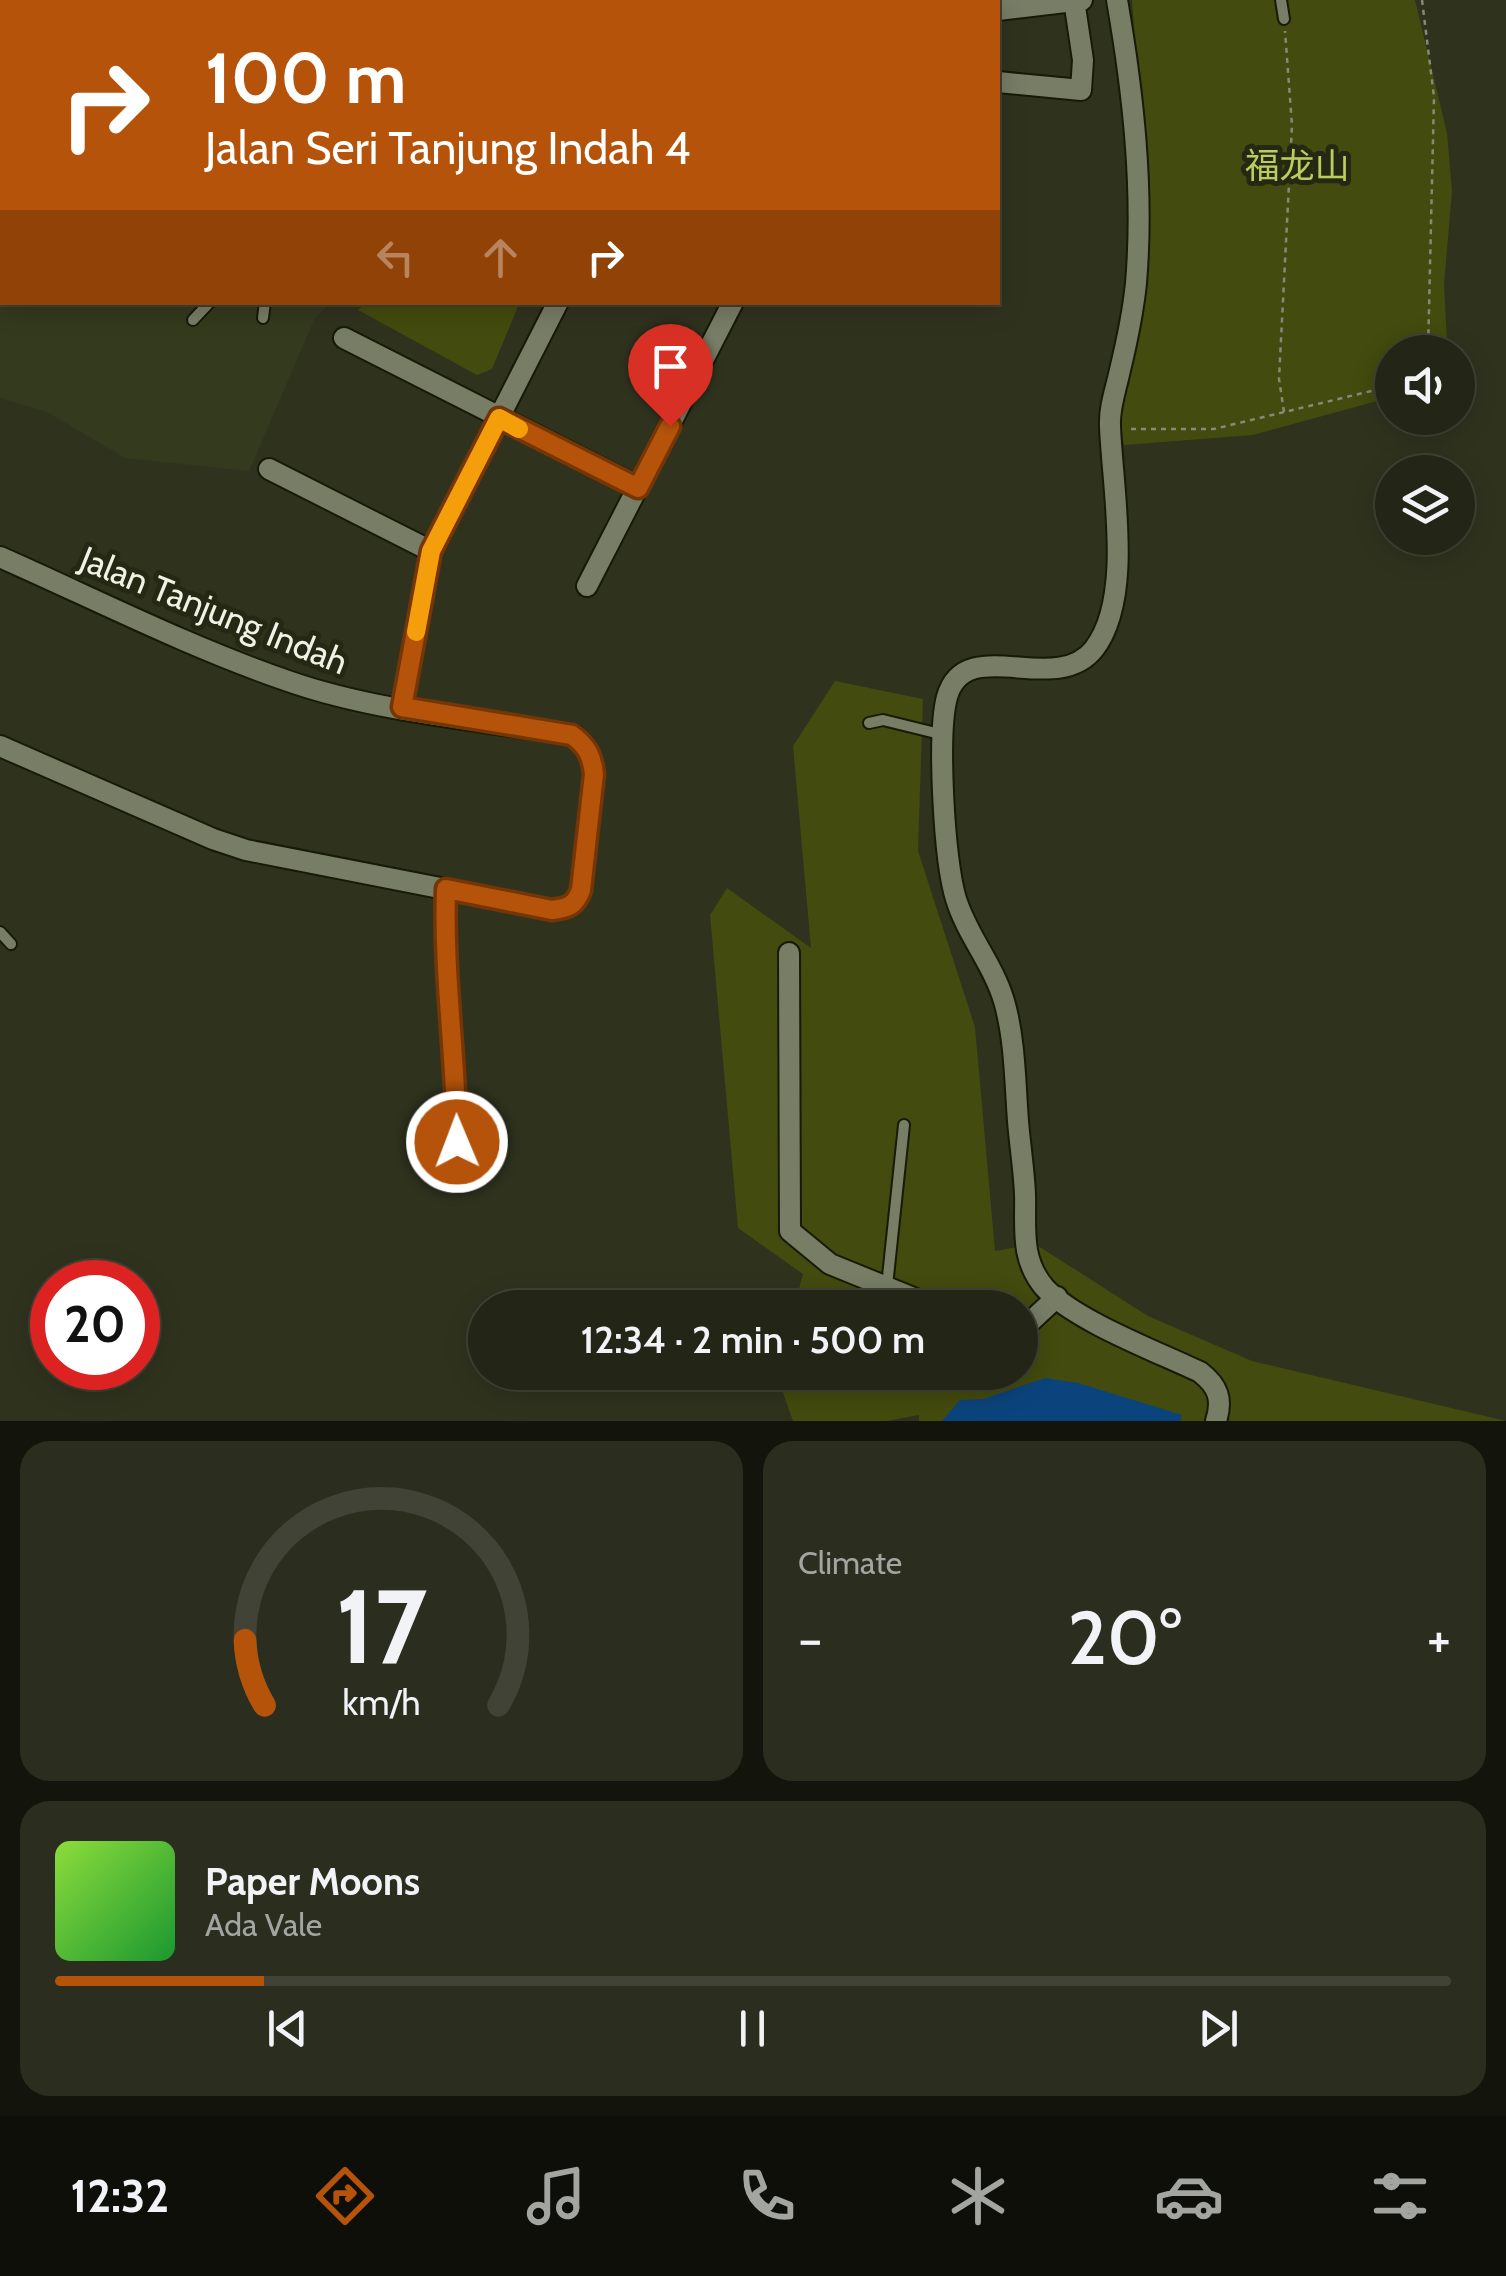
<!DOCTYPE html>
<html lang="en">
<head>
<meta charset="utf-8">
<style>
  :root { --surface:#232616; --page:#2b2e1f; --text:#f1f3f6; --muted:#a3a5a1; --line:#404335; --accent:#b45309 }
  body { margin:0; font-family:Cabin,"Noto Sans SC",sans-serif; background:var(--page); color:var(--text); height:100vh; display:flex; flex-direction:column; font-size:38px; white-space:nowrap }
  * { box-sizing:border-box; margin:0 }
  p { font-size:32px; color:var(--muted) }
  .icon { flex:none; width:55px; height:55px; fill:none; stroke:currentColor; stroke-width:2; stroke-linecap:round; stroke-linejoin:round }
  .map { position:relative; height:1421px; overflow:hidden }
  .side { display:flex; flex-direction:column; gap:20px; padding:20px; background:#13150c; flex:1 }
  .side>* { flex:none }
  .banner { position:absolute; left:0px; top:0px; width:1000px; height:305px; box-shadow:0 5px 25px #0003,0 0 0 2px var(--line); background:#b45309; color:#fff; overflow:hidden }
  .controls { position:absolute; left:1375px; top:335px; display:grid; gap:20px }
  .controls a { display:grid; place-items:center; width:100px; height:100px; border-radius:50%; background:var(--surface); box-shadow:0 5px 25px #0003,0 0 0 2px var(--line); font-size:50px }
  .speed { position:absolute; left:30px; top:1260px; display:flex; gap:20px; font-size:50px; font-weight:700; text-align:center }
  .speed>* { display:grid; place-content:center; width:130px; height:130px; border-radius:50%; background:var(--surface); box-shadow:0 5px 25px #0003,0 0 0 2px var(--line); line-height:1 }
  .speed .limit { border:15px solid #d22; background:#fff; color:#111 }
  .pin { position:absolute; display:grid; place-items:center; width:85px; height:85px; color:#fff; margin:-102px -42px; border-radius:50% 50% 50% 0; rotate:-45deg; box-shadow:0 0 10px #0007 }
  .pin .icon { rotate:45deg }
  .me { position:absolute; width:110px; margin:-55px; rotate:359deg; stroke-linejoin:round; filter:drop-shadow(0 0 8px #0008) }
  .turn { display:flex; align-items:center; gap:35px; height:210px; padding:0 40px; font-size:45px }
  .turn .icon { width:130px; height:130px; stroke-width:2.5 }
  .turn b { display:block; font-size:70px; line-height:85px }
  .lanes { display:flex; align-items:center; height:95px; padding:0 40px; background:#0003; justify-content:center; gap:50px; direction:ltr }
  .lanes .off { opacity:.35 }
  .big { font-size:75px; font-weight:600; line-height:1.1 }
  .side .tile { flex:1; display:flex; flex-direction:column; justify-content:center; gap:15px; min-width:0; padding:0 35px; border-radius:30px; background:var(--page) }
  .side .dial { align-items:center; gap:0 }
  .dial svg { height:260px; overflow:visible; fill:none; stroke:var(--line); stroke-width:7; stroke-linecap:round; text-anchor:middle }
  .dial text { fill:var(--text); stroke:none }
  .song { display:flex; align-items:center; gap:30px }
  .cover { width:120px; height:120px; border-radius:15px; background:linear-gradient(135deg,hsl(90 70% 55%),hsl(130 70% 35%)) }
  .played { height:10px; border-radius:5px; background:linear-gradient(90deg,var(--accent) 15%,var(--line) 15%) }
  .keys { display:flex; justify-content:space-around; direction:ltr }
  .heat { display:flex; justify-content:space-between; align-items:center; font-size:55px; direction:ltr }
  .side .tiles { flex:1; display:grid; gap:20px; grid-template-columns:1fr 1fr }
  .tile:last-child { grid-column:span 2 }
  .trip { position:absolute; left:468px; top:1290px; width:570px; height:100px; border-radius:50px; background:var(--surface); box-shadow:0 5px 25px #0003,0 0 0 2px var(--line); font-weight:600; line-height:100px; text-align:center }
  .tab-bar { display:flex; height:160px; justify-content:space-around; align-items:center; background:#0e0f09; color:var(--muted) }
  .tab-bar .icon { width:70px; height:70px }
  .tab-bar .selected { color:var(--accent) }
  .tab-bar b { font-size:45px; color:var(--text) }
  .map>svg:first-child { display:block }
  .built { fill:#343a1d }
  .green { fill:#434b0e }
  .water { fill:#0b447c }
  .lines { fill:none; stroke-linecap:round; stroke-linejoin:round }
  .lane-casing { stroke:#171a06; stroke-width:14 }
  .street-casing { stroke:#171a06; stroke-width:24 }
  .path { stroke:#878a79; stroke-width:2.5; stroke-dasharray:5 5; stroke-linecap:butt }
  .lane { stroke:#787d66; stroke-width:10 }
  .street { stroke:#787d66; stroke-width:20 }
  .route-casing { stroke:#753606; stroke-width:25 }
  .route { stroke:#b45309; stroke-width:18 }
  .slow { stroke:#f59e0b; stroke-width:18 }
  .labels { text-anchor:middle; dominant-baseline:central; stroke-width:10; stroke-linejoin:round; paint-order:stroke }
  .park-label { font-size:35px; fill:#bbcd5c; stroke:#252914 }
  .street-label { font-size:35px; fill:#eff2e5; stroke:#252914 }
</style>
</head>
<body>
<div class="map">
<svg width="1506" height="1421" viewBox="0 0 1506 1421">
  <rect width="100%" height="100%" fill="#2f331e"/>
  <path class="built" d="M0 0H840L2 2V302L330 303 315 318 249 471 125 458 47 412 0 398Z"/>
  <g class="green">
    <path d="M0 0H204L2 2V100Z"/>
    <path d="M1132 0H1415L1447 133 1452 191 1444 284 1447 344 1443 352H1392V397L1253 435 1124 445 1118 414 1148 213Z"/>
    <path d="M366 303 516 302 517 309 492 369 477 375 358 310Z"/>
    <path d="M835 681 923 699 918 851 975 1027 995 1251 1035 1244 1148 1316 1252 1361 1506 1421H919V1415L887 1421H793L776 1373 1020 1372V1308L794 1307 803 1274 738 1228 710 915 727 888 811 948 793 746Z"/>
  </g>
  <path class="water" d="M1045 1378 1078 1383 1182 1415 1180 1421H942L960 1400 983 1399Z"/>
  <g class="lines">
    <g class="lane-casing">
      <g id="lane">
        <path d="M1281 0 1284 19"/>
        <path d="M292 2 295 0"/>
        <path d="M0 168 2 169"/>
        <path d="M263 318 265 302"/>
        <path d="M193 320 210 302"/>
        <path d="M869 723 883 720 944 735"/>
        <path d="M446 890C443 974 456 1058 457 1142"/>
        <path d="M0 932 11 944"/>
        <path d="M887 1286 904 1125"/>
      </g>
    </g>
    <g class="street-casing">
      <g id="street">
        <path d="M1117 0C1133 92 1144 189 1136 283 1133 313 1127 341 1120 370 1116 389 1109 407 1110 426 1112 487 1134 597 1094 649 1055 698 965 632 947 697 937 734 944 861 956 899 967 935 993 964 1004 1001 1015 1039 1015 1082 1018 1121 1020 1146 1024 1170 1025 1194 1026 1228 1020 1258 1044 1287 1073 1320 1158 1352 1200 1372 1218 1386 1223 1399 1216 1421"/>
        <path d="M998 10 1082 0"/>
        <path d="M998 82 1081 90 1083 60 1074 0"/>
        <path d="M344 338 638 487"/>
        <path d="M269 469 431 551"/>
        <path d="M0 557C95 599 189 647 288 681 376 712 480 720 573 735 587 746 593 756 594 774L581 890C575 906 568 908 552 910L246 850 213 839 0 746"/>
        <path d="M587 586 733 302"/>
        <path d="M402 707 431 551 558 302"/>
        <path d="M789 953 790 1231 830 1264 938 1308"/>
        <path d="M1020 1325 1029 1323 1057 1297"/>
      </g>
    </g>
    <g class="path">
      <path d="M1422 0 1434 97 1428 352"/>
      <path d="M1284 412 1279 379 1292 125 1285 31"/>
      <path d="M1131 429H1214L1392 386"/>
    </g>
    <use href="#lane" class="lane"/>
    <use href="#street" class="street"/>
  </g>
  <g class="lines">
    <g class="route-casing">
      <path id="route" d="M457 1142C456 1058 443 973 446 889L552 910C568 908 575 906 581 890L594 774C592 756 587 746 572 735L402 707 431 551 499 418 638 488 670 426"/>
    </g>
    <use href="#route" class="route"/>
    <path class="slow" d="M416 632 431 551 499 418 519 429"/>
  </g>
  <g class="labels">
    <g class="park-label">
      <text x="1297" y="165">福龙山</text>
    </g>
    <g class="street-label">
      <text transform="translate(214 610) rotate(22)">Jalan Tanjung Indah</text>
    </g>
  </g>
</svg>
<div class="controls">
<a><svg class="icon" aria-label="sound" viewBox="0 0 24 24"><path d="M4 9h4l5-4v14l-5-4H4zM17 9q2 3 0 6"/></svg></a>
<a><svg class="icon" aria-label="layers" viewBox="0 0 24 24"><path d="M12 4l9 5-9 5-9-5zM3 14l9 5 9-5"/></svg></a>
</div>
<div class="speed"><div class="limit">20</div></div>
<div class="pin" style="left:670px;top:426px;background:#d93025"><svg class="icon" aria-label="arrive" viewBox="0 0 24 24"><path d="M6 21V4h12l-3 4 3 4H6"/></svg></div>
<svg class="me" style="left:457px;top:1142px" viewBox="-20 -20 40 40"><circle r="17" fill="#b45309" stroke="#fff" stroke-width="3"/><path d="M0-11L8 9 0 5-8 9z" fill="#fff"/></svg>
<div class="trip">12:34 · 2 min · 500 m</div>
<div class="banner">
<div class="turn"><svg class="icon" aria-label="right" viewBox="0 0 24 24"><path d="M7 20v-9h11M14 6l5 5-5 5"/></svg><div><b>100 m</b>Jalan Seri Tanjung Indah 4</div></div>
<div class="lanes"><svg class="icon off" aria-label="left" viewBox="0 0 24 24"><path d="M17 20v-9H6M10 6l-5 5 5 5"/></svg><svg class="icon off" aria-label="ahead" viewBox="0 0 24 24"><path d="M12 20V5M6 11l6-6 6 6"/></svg><svg class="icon" aria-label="right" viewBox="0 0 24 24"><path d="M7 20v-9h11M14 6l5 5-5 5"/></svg></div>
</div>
</div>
<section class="side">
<div class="tiles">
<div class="tile dial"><svg viewBox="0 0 100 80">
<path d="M14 69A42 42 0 1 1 86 69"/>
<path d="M14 69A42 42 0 0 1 8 49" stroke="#b45309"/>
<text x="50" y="56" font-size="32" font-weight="700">17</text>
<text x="50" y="72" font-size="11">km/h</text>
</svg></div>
<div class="tile"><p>Climate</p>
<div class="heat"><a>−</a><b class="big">20°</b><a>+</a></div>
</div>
<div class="tile">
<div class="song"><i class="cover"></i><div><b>Paper Moons</b><p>Ada Vale</p></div></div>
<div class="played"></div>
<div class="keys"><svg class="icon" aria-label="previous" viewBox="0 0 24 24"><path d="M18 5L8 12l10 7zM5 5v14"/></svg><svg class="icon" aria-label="pause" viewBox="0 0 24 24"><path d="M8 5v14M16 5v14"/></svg><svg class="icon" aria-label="next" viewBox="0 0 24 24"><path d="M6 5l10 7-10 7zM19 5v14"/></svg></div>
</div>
</div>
</section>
<nav class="tab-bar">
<b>12:32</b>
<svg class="icon selected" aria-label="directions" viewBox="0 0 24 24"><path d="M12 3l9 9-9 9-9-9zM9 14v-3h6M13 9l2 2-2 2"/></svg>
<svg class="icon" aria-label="music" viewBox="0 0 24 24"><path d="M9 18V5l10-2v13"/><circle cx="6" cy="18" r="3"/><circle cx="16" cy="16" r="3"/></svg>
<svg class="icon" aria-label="phone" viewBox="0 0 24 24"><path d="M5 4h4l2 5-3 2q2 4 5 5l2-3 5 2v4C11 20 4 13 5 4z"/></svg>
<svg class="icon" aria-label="climate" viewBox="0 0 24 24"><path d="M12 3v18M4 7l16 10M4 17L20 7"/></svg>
<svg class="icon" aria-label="car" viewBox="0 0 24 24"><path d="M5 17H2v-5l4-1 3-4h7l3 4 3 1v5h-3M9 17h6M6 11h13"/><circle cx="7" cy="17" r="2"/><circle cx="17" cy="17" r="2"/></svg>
<svg class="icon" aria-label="filters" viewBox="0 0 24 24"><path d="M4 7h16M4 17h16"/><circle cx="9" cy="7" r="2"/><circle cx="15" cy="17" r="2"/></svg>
</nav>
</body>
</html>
